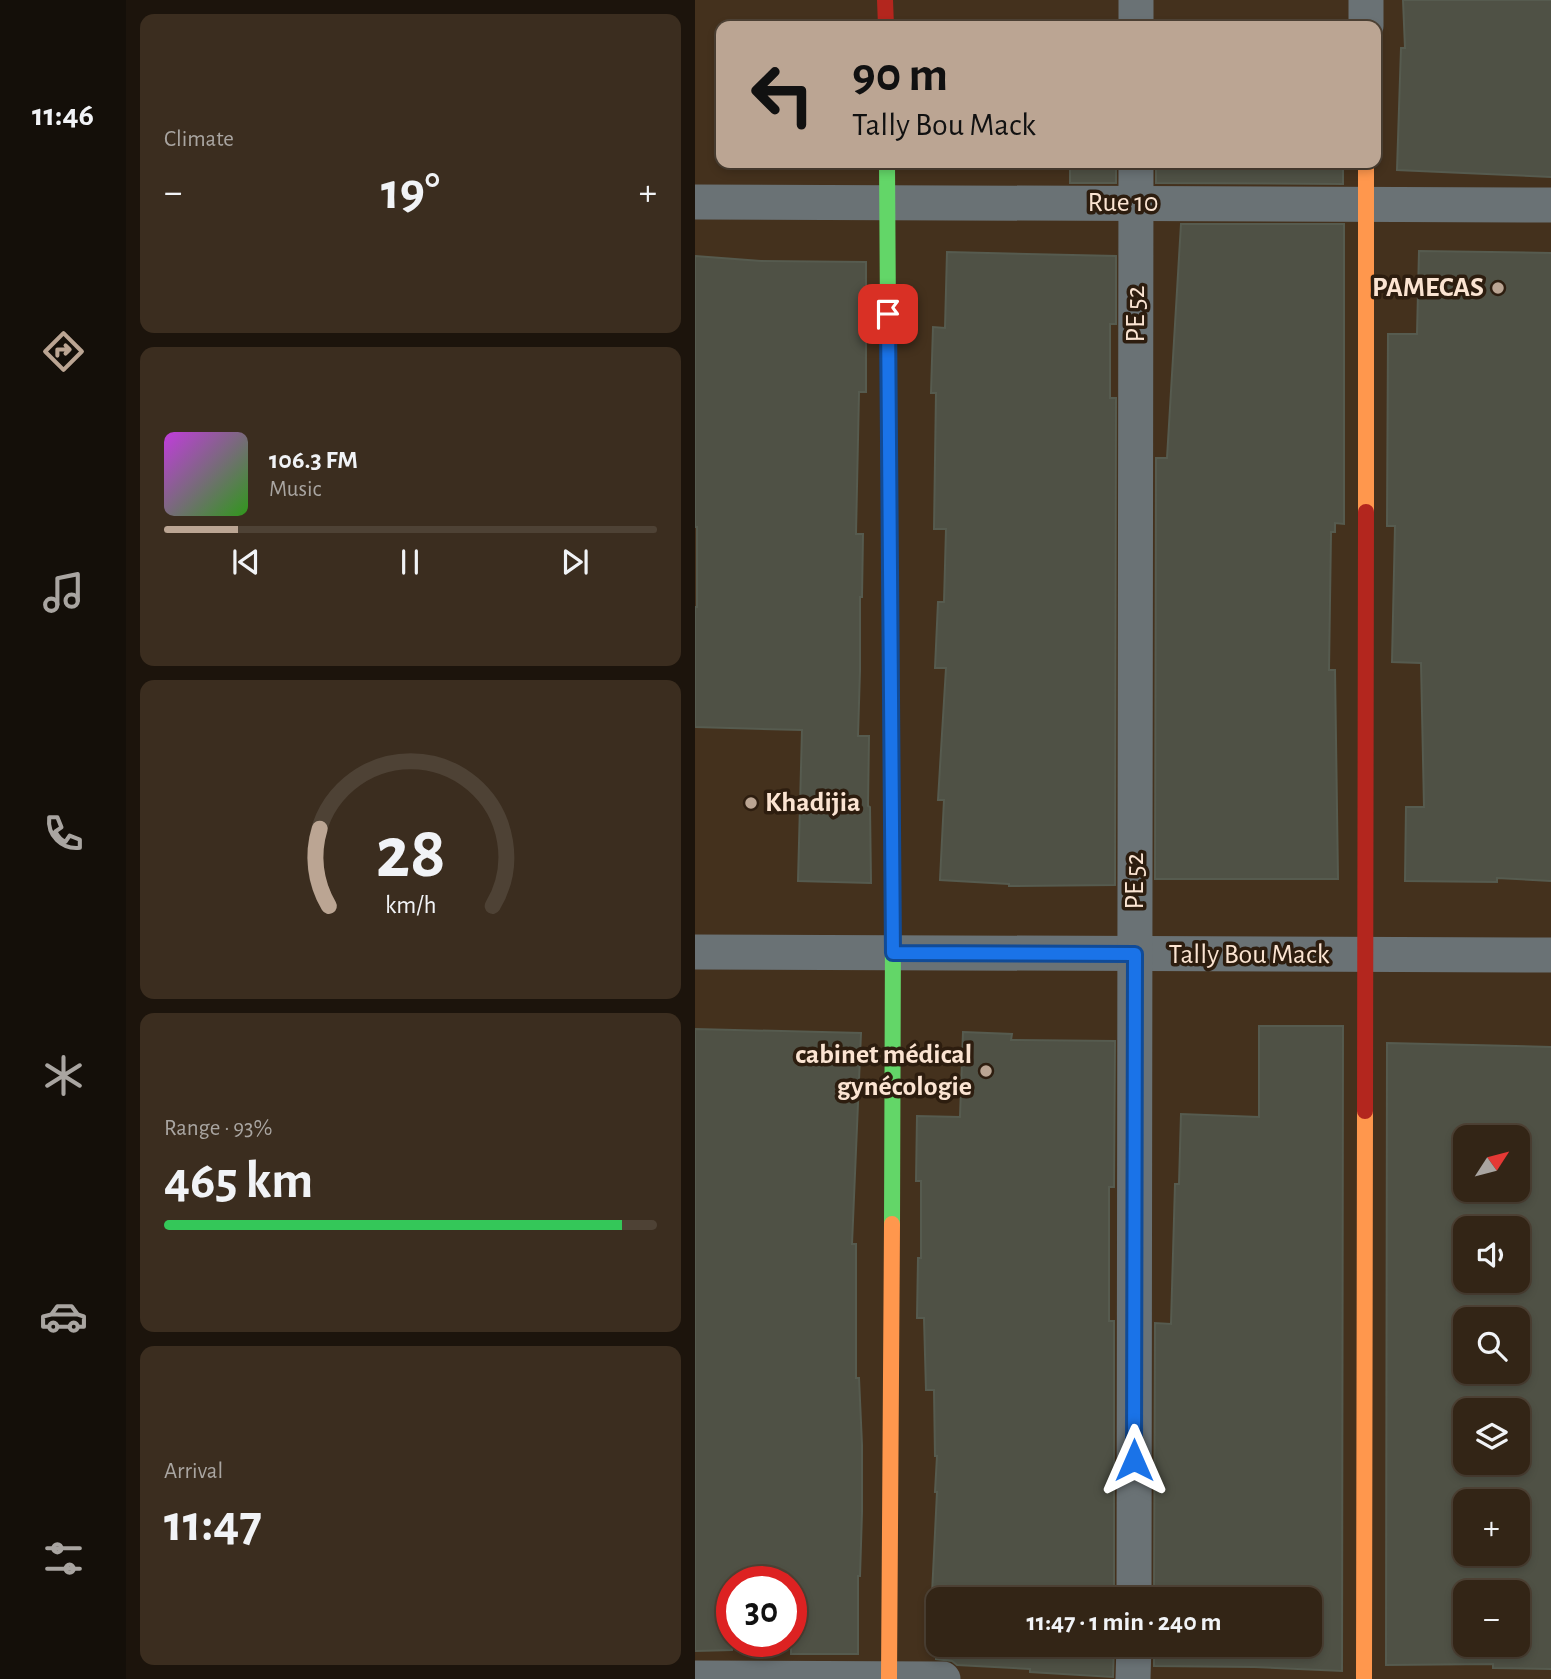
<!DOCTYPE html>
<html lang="en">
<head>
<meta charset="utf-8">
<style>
  :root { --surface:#332516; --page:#3b2d1f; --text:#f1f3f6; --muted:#a9a5a1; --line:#4e4235; --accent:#bba593 }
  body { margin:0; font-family:"Alegreya Sans",sans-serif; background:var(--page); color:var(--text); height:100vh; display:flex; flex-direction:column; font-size:26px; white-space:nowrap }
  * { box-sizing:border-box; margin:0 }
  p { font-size:23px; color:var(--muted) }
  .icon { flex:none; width:38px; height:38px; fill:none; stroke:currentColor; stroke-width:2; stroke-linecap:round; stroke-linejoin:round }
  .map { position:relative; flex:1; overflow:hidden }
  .panel { display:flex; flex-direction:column; gap:14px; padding:14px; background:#1c140c; width:569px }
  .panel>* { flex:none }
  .guide { position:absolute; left:21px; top:21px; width:665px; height:147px; border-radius:14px; box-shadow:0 4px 10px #0003,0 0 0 2px var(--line); background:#bba593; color:#111; overflow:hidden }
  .needle { width:46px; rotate:54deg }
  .buttons { position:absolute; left:758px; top:1125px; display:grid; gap:14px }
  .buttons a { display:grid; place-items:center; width:77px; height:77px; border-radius:14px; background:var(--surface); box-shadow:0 4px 10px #0003,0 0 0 2px var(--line); font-size:35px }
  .speed { position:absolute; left:21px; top:1566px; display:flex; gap:14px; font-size:35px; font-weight:700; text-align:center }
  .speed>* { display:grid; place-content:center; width:91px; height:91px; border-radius:50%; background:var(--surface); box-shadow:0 4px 10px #0003,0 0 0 2px var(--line); line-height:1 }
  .speed .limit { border:10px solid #d22; background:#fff; color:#111 }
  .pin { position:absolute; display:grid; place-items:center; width:60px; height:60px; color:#fff; margin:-30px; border-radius:14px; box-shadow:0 4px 10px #0006 }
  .me { position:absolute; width:77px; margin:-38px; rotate:0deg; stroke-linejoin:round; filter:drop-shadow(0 0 5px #0008) }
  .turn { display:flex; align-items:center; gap:24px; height:147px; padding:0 21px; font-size:32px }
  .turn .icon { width:91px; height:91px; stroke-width:2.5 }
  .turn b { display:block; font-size:49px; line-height:60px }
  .big { font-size:52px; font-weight:700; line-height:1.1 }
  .panel .widget { flex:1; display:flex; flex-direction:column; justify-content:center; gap:10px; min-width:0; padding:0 24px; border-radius:14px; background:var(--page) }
  .panel .dial { align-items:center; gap:0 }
  .dial svg { height:182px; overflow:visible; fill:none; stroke:var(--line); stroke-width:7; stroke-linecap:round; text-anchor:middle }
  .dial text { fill:var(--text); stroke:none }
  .song { display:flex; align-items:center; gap:21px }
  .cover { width:84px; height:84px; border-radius:10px; background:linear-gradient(135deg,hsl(290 70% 55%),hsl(110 70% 35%)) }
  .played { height:7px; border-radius:4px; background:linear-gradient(90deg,var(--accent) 15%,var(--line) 15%) }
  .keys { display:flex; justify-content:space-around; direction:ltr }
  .heat { display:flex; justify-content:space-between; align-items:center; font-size:38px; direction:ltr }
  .charge { height:10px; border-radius:5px; background:linear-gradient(90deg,#34c759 93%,var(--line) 0) }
  .trip { position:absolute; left:231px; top:1587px; width:396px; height:70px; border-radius:14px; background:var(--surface); box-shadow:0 4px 10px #0003,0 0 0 2px var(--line); font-weight:700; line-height:70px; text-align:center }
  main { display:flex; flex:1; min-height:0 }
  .tab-bar { display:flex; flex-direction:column; width:126px; justify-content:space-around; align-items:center; background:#140f09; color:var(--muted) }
  .tab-bar .icon { width:49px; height:49px }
  .tab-bar .selected { color:var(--accent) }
  .tab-bar b { font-size:32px; color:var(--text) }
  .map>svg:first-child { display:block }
  .building { fill:#4f5145; stroke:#565b4f; stroke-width:2; fill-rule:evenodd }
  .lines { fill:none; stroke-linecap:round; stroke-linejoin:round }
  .street { stroke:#6a7275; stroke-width:35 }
  .fast { stroke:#63d668; stroke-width:16 }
  .slow { stroke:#ff974d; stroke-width:16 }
  .jam { stroke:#b3261e; stroke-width:16 }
  .route-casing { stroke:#114b97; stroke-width:18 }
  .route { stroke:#1a73e8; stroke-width:12 }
  .poi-dot { fill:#bba593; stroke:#2d1d0f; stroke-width:2.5 }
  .labels { text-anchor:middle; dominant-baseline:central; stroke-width:7; stroke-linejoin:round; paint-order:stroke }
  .street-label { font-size:28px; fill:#fbe4d2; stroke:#2d1d0f }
  .poi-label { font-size:28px; font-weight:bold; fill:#fbe4d2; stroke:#2d1d0f; text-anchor:end }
</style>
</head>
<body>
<main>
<nav class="tab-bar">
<b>11:46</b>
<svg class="icon selected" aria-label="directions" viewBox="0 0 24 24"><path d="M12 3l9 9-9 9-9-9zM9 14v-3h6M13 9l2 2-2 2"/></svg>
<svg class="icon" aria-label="music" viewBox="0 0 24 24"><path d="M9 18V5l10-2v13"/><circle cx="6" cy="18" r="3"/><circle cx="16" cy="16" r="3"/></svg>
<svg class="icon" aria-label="phone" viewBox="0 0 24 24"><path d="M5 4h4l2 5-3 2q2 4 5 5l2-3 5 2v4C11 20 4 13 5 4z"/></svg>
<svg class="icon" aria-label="climate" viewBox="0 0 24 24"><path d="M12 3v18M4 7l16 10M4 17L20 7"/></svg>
<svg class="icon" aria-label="car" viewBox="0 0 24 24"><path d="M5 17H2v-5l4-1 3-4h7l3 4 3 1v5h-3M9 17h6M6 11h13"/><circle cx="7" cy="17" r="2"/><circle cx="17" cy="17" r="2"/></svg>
<svg class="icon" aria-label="filters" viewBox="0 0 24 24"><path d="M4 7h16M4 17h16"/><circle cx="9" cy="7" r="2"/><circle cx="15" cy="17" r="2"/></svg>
</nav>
<section class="panel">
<div class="widget"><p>Climate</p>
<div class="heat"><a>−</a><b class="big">19°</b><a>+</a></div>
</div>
<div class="widget">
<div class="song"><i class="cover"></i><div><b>106.3 FM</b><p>Music</p></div></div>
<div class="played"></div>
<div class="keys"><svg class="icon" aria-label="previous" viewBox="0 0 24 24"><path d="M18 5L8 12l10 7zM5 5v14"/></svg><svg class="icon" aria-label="pause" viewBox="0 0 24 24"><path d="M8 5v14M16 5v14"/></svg><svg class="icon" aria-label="next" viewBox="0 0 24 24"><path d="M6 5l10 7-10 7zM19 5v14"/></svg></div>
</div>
<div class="widget dial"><svg viewBox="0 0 100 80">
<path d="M14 69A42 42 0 1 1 86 69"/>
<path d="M14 69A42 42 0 0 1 10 35" stroke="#bba593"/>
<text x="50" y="56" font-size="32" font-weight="700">28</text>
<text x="50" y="72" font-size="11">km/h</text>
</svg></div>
<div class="widget"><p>Range · 93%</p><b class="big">465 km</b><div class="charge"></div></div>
<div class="widget"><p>Arrival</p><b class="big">11:47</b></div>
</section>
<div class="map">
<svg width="857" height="1679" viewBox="0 0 857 1679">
  <rect width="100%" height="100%" fill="#44311d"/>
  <g class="building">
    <path d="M708 0H857V177L702 170 706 48H710Z"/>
    <rect x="375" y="163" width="46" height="20"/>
    <path d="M461 163H648V184L461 183Z"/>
    <path d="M486 224H649V524L640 523V532H636L634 670H640L643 879H460L461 458H472Z"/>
    <path d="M724 251 857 253V881L802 878V882L710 881 711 807H729L726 663 697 662 700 526H692L693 334H722Z"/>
    <path d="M252 252 421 256V324H415V398H421L420 885 314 886V884L245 880 249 800H243L251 668H240L243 602H249L251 529H239L241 393H236L238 327 250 328Z"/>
    <path d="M0 256 66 261 171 262V392H164L161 534H168L167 597H165V670L163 736H174L173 806 175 807 176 883 103 881 107 730 0 727V607H2V527H0Z"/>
    <path d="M564 1026H648L647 1671 559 1667 459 1666V1645H614V1600H459L460 1323 476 1324 480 1184H484L486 1114 564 1117Z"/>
    <path d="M0 1029 166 1033 157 1244H161V1378H164L167 1445V1512L165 1576H163V1654H96V1582H37V1650L0 1651Z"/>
    <path d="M268 1032 317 1034 316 1040 420 1041 419 1187H414V1321H419V1600H244V1594H237L242 1492H240L242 1456H240L239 1390H231L229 1318H222L223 1258H226V1181H221L222 1116 265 1117Z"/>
    <path d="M692 1043 857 1047V1669L798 1668V1664L691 1665ZM770 1138H822V1190H770ZM770 1228H822V1281H770ZM770 1320H822V1372H770ZM770 1410H822V1463H770ZM770 1502H822V1554H770ZM770 1592H822V1645H770Z"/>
    <path d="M243 1608V1645H419L418 1677 335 1672V1669L262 1665 257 1661 241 1659Z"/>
  </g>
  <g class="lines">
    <g class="street">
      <path d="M441 26V0"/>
      <path d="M671 26V0"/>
      <path d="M0 202 857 205"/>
      <path d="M0 952 857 955"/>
      <path d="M439 1600 441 163"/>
      <path d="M0 1678 248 1679"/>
      <path d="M438 1679 439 1645"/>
    </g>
    <g class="fast">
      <path d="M192 163 194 474"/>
      <path d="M197 1224 198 932"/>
    </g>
    <g class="slow">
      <path d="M194 474 198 932"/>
      <path d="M671 512V163"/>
      <path d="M194 1679 197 1224"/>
      <path d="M669 1679 670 1111"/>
    </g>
    <g class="jam">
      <path d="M190 0 191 26"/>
      <path d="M670 1111 671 512"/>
    </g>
  </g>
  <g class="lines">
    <g class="route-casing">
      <path id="route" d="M193 314 198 953 440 954 439 1460"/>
    </g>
    <use href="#route" class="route"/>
  </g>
  <g class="poi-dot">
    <circle cx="803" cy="288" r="7"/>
    <circle cx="56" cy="803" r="7"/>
    <circle cx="291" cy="1071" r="7"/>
  </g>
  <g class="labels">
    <g class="street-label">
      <text x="428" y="203">Rue 10</text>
      <text transform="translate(441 314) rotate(-90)">PE 52</text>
      <text transform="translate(440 881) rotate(-90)">PE 52</text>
      <text x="554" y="955">Tally Bou Mack</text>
    </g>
    <g class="poi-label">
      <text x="789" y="288">PAMECAS</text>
      <text x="70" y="803" text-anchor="start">Khadijia</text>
      <text x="277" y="1055">cabinet médical<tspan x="277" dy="32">gynécologie</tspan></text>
    </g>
  </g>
</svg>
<div class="buttons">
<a><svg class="needle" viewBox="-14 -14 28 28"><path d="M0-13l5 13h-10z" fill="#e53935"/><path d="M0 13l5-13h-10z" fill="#a9a5a1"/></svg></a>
<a><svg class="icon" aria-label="sound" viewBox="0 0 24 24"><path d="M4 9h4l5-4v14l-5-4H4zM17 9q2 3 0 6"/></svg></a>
<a><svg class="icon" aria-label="search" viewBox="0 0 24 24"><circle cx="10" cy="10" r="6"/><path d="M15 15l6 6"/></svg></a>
<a><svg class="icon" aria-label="layers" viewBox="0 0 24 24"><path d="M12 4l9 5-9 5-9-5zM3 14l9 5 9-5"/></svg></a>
<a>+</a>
<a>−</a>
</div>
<div class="speed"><div class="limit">30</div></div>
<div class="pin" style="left:193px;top:314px;background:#d93025"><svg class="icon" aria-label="arrive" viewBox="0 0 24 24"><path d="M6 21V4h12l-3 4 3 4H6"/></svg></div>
<svg class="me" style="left:439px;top:1460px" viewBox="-20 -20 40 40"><path d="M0-17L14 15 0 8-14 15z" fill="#1a73e8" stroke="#fff" stroke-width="4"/></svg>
<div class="trip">11:47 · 1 min · 240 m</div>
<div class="guide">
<div class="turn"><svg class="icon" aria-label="left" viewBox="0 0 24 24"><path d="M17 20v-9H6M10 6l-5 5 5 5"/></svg><div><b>90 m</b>Tally Bou Mack</div></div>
</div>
</div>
</main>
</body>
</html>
